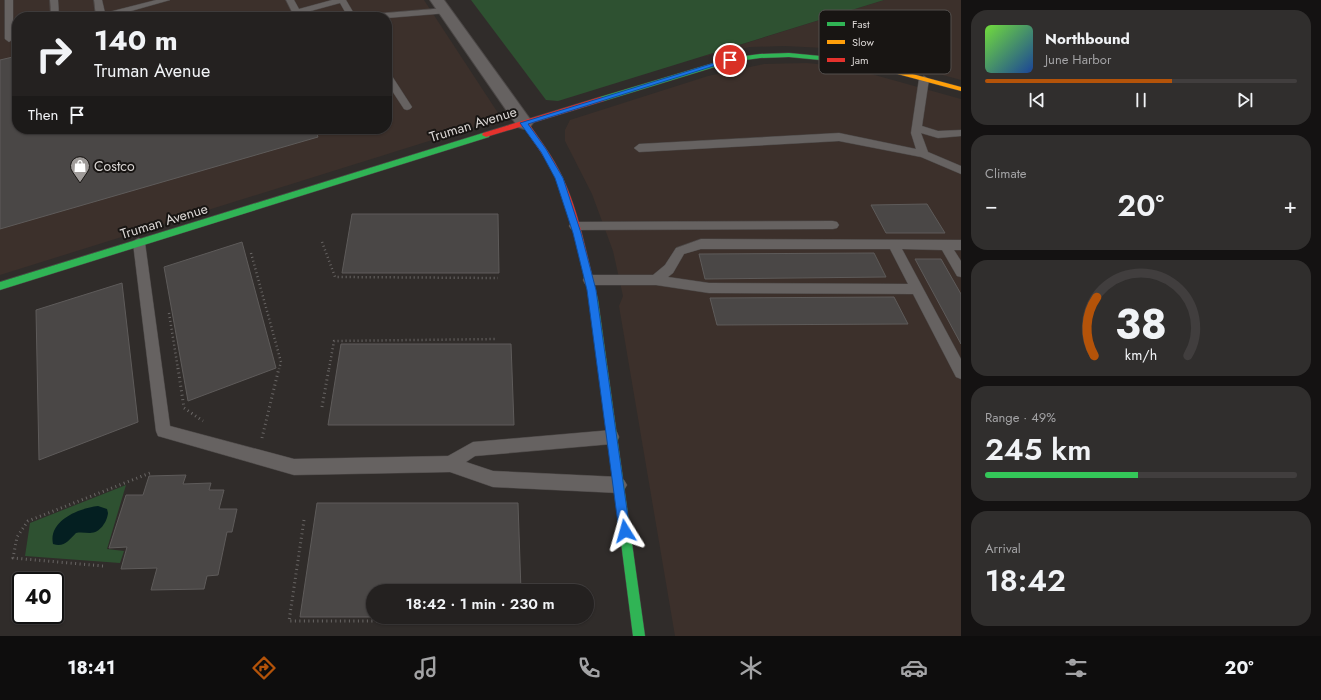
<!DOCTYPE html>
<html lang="en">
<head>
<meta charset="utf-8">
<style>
  :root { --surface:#242120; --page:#302e2d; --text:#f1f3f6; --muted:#a3a3a5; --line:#413e3e; --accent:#b45309 }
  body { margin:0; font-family:Jost,sans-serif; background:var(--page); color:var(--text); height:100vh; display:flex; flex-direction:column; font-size:15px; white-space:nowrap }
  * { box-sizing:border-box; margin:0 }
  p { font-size:13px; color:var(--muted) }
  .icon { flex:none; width:22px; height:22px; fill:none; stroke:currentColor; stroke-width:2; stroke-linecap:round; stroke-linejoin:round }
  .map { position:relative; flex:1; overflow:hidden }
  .details { display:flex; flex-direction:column; gap:10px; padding:10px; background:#141212; width:360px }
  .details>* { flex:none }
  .top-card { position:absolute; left:12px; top:12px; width:380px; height:122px; border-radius:16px; box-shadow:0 1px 3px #0004,0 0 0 1px var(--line); background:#242120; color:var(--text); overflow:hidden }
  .speed { position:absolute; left:12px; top:572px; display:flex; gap:8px; font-size:20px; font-weight:700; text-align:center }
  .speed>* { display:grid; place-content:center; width:52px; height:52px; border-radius:50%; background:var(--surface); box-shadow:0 1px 3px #0004,0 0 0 1px var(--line); line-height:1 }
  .speed .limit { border:2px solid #111; border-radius:6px; background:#fff; color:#111 }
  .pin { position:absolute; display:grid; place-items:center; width:34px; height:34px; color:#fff; margin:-17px; border:2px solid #fff; border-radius:50%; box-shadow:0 1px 4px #0007 }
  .me { position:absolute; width:44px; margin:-22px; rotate:352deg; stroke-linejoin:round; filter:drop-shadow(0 0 3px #0008) }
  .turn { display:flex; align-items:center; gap:14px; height:84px; padding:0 16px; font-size:18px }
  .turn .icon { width:52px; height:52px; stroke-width:2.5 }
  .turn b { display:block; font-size:28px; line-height:34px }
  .then { display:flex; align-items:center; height:38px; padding:0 16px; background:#0003; gap:8px; font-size:15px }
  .big { font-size:30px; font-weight:600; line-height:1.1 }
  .details .widget { flex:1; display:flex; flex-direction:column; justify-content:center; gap:6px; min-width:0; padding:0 14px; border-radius:16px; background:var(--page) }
  .details .dial { align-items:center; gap:0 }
  .dial svg { height:104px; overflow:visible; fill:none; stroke:var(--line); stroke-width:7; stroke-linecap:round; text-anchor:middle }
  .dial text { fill:var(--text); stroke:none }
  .song { display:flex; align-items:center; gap:12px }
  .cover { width:48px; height:48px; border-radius:6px; background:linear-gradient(135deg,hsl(100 70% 55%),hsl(220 70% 35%)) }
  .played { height:4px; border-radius:2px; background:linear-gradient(90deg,var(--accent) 60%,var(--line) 60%) }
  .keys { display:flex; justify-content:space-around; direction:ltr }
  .heat { display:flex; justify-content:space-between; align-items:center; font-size:22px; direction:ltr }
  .charge { height:6px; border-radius:3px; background:linear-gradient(90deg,#34c759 49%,var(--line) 0) }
  .trip { position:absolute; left:366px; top:584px; width:228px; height:40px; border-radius:20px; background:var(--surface); box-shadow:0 1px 3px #0004,0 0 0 1px var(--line); font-weight:600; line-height:40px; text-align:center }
  .dock { display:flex; height:64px; justify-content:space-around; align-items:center; background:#0e0d0d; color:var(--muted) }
  .dock .icon { width:28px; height:28px }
  .dock .current { color:var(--accent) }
  .dock b { font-size:18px; color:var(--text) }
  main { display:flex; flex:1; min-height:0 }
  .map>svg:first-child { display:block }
  .built { fill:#3c302b; fill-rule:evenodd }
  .green { fill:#2e5131 }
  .water { fill:#041f21 }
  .building { fill:#4a4746; stroke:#5e5b5a }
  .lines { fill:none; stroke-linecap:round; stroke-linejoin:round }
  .lane-casing { stroke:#4b4746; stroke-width:1 }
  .street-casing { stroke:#4b4746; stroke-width:2 }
  .fast-casing { stroke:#4b4746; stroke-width:1 }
  .slow-casing { stroke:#4b4746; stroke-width:1 }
  .jam-casing { stroke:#4b4746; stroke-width:1 }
  .path-far1 { stroke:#696665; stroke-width:2.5; stroke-dasharray:1 3; stroke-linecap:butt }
  .path { stroke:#696665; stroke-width:3; stroke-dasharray:1 3.5; stroke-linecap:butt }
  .lane { fill:#666261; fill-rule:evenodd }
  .street { fill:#666261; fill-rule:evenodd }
  .fast { fill:#30b455; fill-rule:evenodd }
  .slow { fill:#ff9f0a; fill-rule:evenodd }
  .jam { fill:#e5322d; fill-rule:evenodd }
  .route { fill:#1a73e8; stroke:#114b97 }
  .labels { text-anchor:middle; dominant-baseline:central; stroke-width:4; stroke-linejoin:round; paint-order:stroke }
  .street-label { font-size:14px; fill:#dbd7d5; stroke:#181513 }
  .poi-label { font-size:14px; fill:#dbd7d5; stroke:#181513; text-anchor:start }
  .key { fill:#181513; stroke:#524f4d; stroke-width:1 }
  .key-label { font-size:11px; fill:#dbd7d5 }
</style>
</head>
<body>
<main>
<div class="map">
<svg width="961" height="636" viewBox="0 0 961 636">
  <rect width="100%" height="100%" fill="#302c2a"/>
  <g class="built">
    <path d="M0 0H424L498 113 493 121 0 275ZM17 17H387V129H17Z"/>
    <path d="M884 0H961V80L870 55 825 48 784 46 750 47 701 57Z"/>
    <path d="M807 63 846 67 961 99V636H675L619 306 623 296 613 251 592 194 565 141V130L570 120 708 76 764 64Z"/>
  </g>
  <g class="green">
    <path d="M471 0H884L558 101 546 100Z"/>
    <path d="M126 485 107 549 124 551 120 563 25 556 30 523Z"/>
  </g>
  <path class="water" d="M98 506 107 509 108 513C107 522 100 533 90 533 85 533 81 532 76 533 69 540 64 548 53 544 48 521 79 508 98 506Z"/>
  <g class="building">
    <path d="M17 56V129H315L318 137 0 229V60Z"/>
    <path d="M927 204 945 233H886L871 205Z"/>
    <path d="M352 214H498L499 273H342Z"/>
    <path d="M242 242 276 368 188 401 164 267Z"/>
    <path d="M874 253 886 277 705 279 699 254Z"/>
    <path d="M915 259H941L961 294V344Z"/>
    <path d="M122 283 138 422 39 460 36 310Z"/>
    <path d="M894 297 908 324 717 325 710 298Z"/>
    <path d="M341 344H511L514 425H328Z"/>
    <path d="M186 475 183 484 211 483 209 490H224L219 509H237L232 532H227L218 575 207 576 204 589 151 590 157 568 121 569 127 547 109 548 126 495H143L149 476Z"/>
    <path d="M317 503H518L521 591H373V617H300Z"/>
  </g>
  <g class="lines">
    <g class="lane-casing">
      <g id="lane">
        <path d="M5 0H13V39L9 42 5 39Z"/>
        <path d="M50 0H58L59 17H51Z"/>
        <path d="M94 0H102L105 13 156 0H170L110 17H96Z"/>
        <path d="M286 0H294L299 9 332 0H346L356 17H348L340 3 296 15 293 14Z"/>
        <path d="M445 8 449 11 448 13 387 18 369 17 373 14Z"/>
        <path d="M387 72 390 73 412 107 410 109 407 110 404 109 387 83Z"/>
        <path d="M924 76 929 79 922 126 938 131 961 130V136L938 138 921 133 928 152 961 166V174L921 157 839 141 639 152 634 148 639 144 839 133 916 149 911 133 919 79Z"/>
        <path d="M833 221 837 222 839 225 837 228 833 229 575 230 571 229 569 226 571 223 575 222Z"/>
        <path d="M139 238 143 240 145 243 170 426 294 459 448 456 473 442 612 430 617 432 619 437 617 442 612 444 475 456 466 462 493 471 619 477 624 480 627 485 624 490 619 493 493 487 450 472 294 475 158 436 156 431 133 243 135 240Z"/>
        <path d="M701 239 961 240V250H954L961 261V277L957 276 942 250 902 249 961 359V379L956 377 913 294 709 293 656 285H589L585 284 583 280 585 276 589 275H653L665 265 676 248ZM701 249H890L908 284 709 283 668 277 673 273 684 254Z"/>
      </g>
    </g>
    <g class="street-casing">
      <path id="street" d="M430 0H444L530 119 533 123 530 127 524 129 518 127Z"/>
    </g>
    <g class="fast-casing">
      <g id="fast">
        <path d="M789 53 841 58 844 60 841 62 789 57 760 58 731 62 604 101H600L599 99 600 97 730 58 760 54Z"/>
        <path d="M483 133H489L490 135 489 137 0 290V282Z"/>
        <path d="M590 279 593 280 594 283 598 300 645 636H633L590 300 586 283 587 280Z"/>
      </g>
    </g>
    <g class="slow-casing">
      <path id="slow" d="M841 58 875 64 961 87V91L875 68 839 61V59Z"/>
    </g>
    <g class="jam-casing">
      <path id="jam" d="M600 97H604L605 99 604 101 529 124C541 141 553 157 562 176 578 210 585 247 594 283L593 286H587L586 283C577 248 570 211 555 177 547 159 534 143 523 126L486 137 482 135 483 133Z"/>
    </g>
    <g class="path-far1">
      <path d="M322 242 335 277 498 278"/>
      <path d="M251 253 281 362 279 369"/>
      <path d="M169 313 178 369"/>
      <path d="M329 369 334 341 497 339"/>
    </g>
    <g class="path">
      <path d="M178 368 184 408 203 421"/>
      <path d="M322 407 329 368"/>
      <path d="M262 438 279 368"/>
      <path d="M304 520 289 621H515"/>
      <path d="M103 566 13 558 17 537 28 521 150 473"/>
    </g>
    <use href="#lane" class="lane"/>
    <use href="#street" class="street"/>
    <use href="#fast" class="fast"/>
    <use href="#slow" class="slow"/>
    <use href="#jam" class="jam"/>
  </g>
  <path class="route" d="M727 59 733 60 528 124 546 149 563 178 581 233 596 290 630 531 629 535 625 536 621 535 619 531 587 290 573 233 555 178 541 152 520 123Z"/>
  <defs>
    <g id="shop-pin" transform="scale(1)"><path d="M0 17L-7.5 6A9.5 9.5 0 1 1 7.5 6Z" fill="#9f9b99" stroke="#181513"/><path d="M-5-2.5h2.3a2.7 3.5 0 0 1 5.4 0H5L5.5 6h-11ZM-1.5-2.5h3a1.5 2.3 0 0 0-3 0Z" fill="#fff"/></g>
  </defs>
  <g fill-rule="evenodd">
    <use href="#shop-pin" x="80" y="166"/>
  </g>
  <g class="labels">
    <g class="street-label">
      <text transform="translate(473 124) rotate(-17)">Truman Avenue</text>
      <text transform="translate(164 221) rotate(-17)">Truman Avenue</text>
    </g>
    <g class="poi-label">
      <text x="94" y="166">Costco</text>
    </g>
  </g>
  <rect x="819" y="10" width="132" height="64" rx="6" class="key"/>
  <rect x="827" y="22" width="18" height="4" fill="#30b455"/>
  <rect x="827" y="40" width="18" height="4" fill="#ff9f0a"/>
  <rect x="827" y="58" width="18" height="4" fill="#e5322d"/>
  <g class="key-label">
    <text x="852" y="28">Fast</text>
    <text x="852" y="46">Slow</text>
    <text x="852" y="64">Jam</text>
  </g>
</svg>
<div class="speed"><div class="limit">40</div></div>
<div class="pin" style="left:730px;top:60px;background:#d93025"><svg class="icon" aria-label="arrive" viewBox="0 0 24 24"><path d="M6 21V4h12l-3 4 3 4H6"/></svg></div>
<svg class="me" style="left:625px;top:531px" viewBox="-20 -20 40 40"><path d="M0-17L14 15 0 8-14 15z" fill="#1a73e8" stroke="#fff" stroke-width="4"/></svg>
<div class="trip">18:42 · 1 min · 230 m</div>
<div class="top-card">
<div class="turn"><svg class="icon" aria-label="right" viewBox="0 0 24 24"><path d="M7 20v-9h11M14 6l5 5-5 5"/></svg><div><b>140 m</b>Truman Avenue</div></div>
<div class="then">Then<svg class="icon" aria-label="arrive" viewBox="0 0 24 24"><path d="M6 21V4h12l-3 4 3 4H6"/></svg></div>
</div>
</div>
<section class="details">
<div class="widget">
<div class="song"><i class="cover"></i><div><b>Northbound</b><p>June Harbor</p></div></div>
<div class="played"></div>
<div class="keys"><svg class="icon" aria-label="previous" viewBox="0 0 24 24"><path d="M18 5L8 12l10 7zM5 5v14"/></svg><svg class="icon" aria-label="pause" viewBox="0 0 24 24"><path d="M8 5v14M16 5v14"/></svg><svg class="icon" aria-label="next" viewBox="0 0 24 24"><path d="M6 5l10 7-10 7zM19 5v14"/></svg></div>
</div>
<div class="widget"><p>Climate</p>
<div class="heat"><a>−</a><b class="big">20°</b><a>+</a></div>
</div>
<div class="widget dial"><svg viewBox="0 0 100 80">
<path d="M14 69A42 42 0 1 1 86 69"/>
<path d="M14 69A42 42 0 0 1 16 24" stroke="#b45309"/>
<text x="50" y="56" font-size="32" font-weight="700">38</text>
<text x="50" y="72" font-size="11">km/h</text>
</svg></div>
<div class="widget"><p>Range · 49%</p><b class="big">245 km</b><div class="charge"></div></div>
<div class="widget"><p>Arrival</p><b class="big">18:42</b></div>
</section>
</main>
<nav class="dock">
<b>18:41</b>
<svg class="icon current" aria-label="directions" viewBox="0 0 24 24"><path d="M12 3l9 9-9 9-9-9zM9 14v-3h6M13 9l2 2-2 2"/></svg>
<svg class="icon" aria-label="music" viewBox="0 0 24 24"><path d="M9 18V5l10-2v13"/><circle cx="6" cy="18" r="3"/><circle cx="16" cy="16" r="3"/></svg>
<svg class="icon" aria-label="phone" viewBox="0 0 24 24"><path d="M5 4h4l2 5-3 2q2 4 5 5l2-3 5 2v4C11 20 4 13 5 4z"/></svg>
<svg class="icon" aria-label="climate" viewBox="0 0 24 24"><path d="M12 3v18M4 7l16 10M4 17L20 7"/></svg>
<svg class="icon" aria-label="car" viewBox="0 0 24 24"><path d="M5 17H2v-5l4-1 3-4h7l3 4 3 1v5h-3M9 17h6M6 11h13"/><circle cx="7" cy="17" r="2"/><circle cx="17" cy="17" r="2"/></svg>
<svg class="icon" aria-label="filters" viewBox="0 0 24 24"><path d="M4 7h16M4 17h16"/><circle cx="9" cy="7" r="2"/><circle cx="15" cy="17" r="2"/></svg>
<b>20°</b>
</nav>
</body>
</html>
